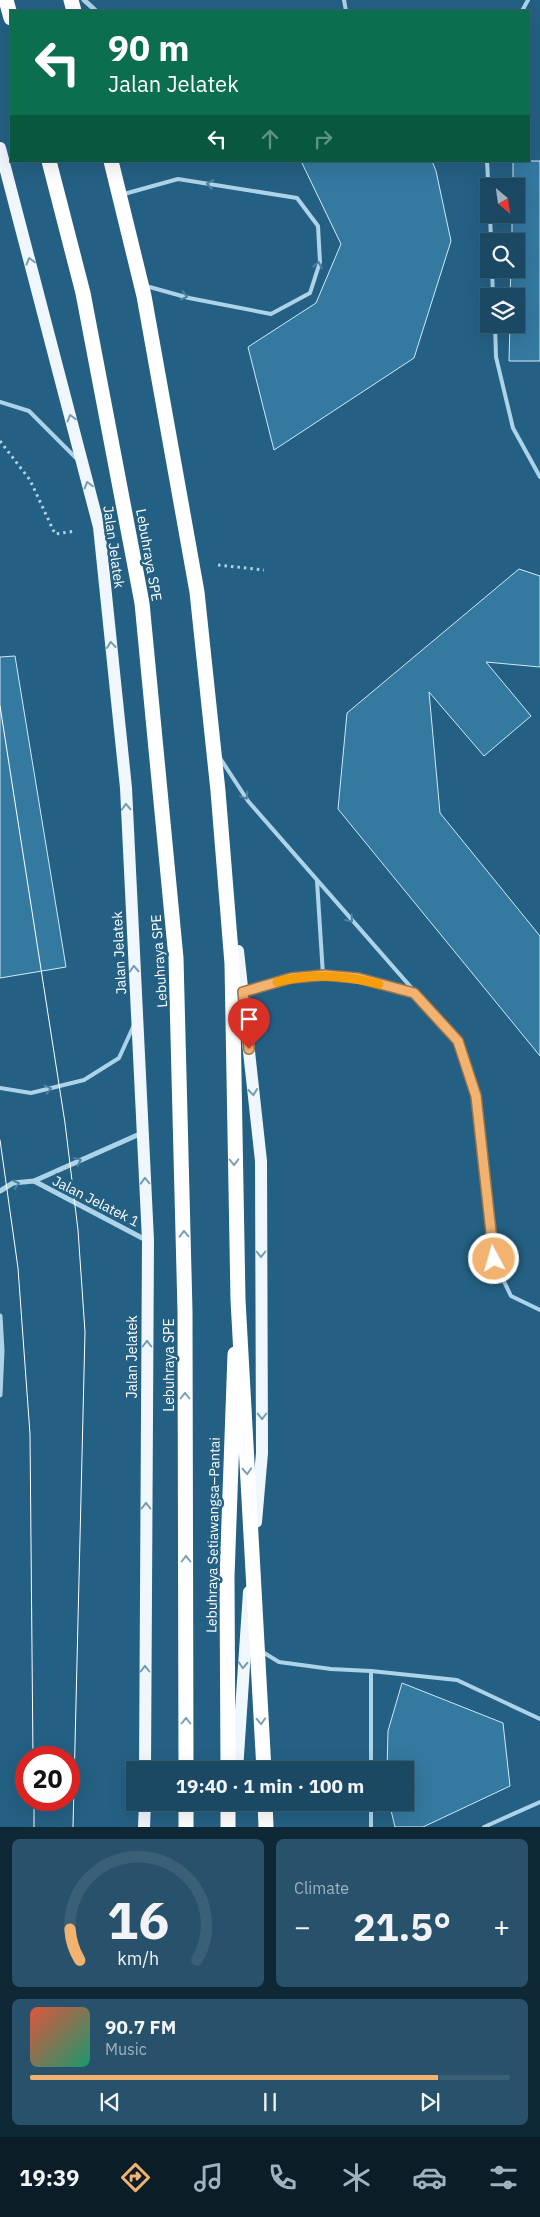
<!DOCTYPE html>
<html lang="en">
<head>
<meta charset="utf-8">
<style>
  :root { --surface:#1b4862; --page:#28526b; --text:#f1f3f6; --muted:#a0b2be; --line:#396077; --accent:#f2b370 }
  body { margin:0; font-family:"IBM Plex Sans",sans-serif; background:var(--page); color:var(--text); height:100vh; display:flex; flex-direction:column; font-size:19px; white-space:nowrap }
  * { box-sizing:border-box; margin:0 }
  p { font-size:16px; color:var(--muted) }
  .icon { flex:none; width:28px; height:28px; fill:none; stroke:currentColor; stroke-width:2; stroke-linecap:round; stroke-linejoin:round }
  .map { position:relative; height:1827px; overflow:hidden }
  .details { display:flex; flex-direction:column; gap:12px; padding:12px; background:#0f2836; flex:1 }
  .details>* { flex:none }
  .hud { position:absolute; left:10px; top:10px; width:520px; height:152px; border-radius:0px; box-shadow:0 5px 20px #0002,0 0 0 1px var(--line); background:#0b6e4f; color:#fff; overflow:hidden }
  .needle { width:32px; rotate:151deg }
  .fabs { position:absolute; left:480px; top:178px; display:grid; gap:10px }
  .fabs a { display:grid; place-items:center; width:45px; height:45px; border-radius:0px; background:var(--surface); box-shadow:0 5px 20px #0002,0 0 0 1px var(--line); font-size:25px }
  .speed { position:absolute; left:15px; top:1746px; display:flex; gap:10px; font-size:25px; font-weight:700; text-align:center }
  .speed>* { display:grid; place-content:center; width:65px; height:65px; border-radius:50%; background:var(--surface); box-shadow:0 5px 20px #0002,0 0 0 1px var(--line); line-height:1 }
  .speed .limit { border:8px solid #d22; background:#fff; color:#111 }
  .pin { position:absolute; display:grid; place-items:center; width:42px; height:42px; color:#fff; margin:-51px -21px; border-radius:50% 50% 50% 0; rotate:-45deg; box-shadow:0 0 5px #0007 }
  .pin .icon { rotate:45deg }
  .me { position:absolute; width:55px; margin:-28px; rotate:354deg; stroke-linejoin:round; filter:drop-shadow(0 0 4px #0008) }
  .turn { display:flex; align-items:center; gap:18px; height:105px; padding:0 15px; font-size:22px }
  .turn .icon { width:65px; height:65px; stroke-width:2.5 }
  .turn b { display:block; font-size:35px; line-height:42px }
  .lanes { display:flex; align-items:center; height:48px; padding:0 15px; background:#0003; justify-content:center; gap:25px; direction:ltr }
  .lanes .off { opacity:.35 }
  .big { font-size:38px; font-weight:700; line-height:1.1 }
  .details .widget { flex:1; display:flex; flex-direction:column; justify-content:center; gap:8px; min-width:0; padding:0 18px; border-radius:8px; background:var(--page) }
  .details .dial { align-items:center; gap:0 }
  .dial svg { height:130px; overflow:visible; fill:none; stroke:var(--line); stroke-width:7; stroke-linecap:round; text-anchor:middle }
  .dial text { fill:var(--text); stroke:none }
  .song { display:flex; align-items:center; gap:15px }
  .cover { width:60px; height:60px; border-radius:8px; background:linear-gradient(135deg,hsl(10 70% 55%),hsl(160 70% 35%)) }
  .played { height:5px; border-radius:2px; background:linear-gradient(90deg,var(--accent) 85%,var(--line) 85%) }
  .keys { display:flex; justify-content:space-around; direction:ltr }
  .heat { display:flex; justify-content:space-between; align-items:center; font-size:28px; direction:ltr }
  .details .tiles { flex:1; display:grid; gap:12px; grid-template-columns:1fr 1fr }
  .widget:last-child { grid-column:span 2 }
  .trip { position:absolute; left:126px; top:1761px; width:288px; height:50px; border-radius:0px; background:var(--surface); box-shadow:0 5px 20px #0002,0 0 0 1px var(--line); font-weight:700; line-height:50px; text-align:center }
  .dock { display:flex; height:80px; justify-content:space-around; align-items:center; background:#0b1d27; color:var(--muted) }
  .dock .icon { width:35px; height:35px }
  .dock .current { color:var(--accent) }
  .dock b { font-size:22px; color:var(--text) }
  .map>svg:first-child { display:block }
  .building { fill:#3479a0; stroke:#d0e9f6 }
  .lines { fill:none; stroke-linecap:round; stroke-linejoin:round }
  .path { stroke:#add3e8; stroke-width:3; stroke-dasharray:2.5 4; stroke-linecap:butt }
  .service { stroke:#add3e8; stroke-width:4 }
  .minor { stroke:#add3e8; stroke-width:5 }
  .primary { stroke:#eff7fd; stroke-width:12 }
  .motorway { stroke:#fff; stroke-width:15 }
  .tram { stroke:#fff; stroke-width:1 }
  .motorway-bridge { stroke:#fff; stroke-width:15 }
  .oneway { stroke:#4d82a1 }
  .oneway2 { stroke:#759cb4 }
  .oneway3 { stroke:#7ca0b5 }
  .route-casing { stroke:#9d7449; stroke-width:12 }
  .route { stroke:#f2b370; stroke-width:9 }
  .slow { stroke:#f59e0b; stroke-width:9 }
  .labels { text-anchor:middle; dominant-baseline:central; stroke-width:5; stroke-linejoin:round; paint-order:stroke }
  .street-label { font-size:14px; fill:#fff; stroke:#246083 }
</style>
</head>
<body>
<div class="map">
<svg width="540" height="1827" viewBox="0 0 540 1827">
  <rect width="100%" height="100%" fill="#246083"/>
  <g class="building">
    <path d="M301 161H432L436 171 451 241 414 358 274 450 248 347 316 303 341 244Z"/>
    <path d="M513 161H540V361H509L510 324H516V296H510L511 269H516V241H512V214H516V186H513Z"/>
    <path d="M519 569 540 576V667L486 662 531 716 484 756 429 692 440 813 540 936V1056L338 809 347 713Z"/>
    <path d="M15 656 66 967 0 978V657Z"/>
    <path d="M402 1683 503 1723 510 1786 423 1827H395L389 1802H405V1770H387L388 1731Z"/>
  </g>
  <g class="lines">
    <g class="path">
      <path d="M0 441 30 480 55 534 76 531"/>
      <path d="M218 565 264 570"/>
    </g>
    <g class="service">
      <path d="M344 0 346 11"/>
      <path d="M522 11 528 0"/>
      <path d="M487 161 489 198"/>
      <path d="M124 194 178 179 297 198 318 226 320 262 310 293 271 314 189 298 146 286"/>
      <path d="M490 214 491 241"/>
      <path d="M492 269 493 296"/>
      <path d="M495 324 496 357 513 428 540 477"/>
      <path d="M0 402 29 411 76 458"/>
      <path d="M220 758 248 801 458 1041 476 1096 493 1259 511 1296 540 1310"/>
      <path d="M317 881 323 975"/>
      <path d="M246 991C283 979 320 971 359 978 377 982 396 988 414 993"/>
      <path d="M0 1088 31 1093 84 1080 119 1058 134 1025"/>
      <path d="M261 1651 279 1662 331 1669 371 1671V1770"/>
      <path d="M371 1671 457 1680 540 1719"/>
      <path d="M371 1802V1827"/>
      <path d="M484 1827 540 1802"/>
    </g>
    <g class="minor">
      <path d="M84 0 96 11"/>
      <path d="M34 1181 146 1240"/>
      <path d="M0 1191 13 1183 34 1181 142 1133"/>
      <path d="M0 1316 2 1351 0 1395"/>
    </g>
    <g class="primary">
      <path d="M0 148 99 527 126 788 148 1240 145 1770"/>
      <path d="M238 951 261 1161 262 1453 256 1522"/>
      <path d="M237 1770 249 1592"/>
      <path d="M144 1827 145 1802"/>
    </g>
    <g class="motorway">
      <path d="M6 0 11 18"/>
      <path d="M71 0 74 11"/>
      <path d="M228 1770 227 1577 235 1354"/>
      <path d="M186 1802V1827"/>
      <path d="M228 1802V1827"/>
      <path d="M265 1802 266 1827"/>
    </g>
    <g class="tram">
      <path d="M0 706 65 1123 78 1230 85 1332 73 1827"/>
      <path d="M0 1140 18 1268 30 1434 33 1758"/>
      <path d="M34 1800V1827"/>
    </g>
    <g class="motorway-bridge">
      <path d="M49 161 83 293 142 603 176 958 185 1311 186 1770"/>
      <path d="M111 161 144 296 197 592 218 791 232 964 238 1300 264 1770"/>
    </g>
  </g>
  <defs><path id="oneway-chevron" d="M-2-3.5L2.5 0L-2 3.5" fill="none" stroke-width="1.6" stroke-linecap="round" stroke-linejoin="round" transform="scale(1.25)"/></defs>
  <g class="oneway">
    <use href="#oneway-chevron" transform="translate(210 184) rotate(-171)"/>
    <use href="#oneway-chevron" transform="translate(318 265) rotate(-78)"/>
    <use href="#oneway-chevron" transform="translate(184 296) rotate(15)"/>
    <use href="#oneway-chevron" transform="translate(245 796) rotate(56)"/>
    <use href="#oneway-chevron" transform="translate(350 919) rotate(49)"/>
    <use href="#oneway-chevron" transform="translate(48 1089) rotate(-13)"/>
    <use href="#oneway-chevron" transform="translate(78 1161) rotate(-24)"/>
    <use href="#oneway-chevron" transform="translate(16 1184) rotate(-14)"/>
  </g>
  <g class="oneway2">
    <use href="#oneway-chevron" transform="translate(30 261) rotate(-105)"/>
    <use href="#oneway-chevron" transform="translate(71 418) rotate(-105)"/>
    <use href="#oneway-chevron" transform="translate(88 485) rotate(-105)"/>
    <use href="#oneway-chevron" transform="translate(111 645) rotate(-96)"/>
    <use href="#oneway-chevron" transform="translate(126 807) rotate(-93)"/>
    <use href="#oneway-chevron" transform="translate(134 969) rotate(-93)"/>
    <use href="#oneway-chevron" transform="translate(253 1092) rotate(84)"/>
    <use href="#oneway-chevron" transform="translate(145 1181) rotate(-92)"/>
    <use href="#oneway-chevron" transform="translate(261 1254) rotate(90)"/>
    <use href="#oneway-chevron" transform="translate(147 1344) rotate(-90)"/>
    <use href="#oneway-chevron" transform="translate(262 1416) rotate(90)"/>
    <use href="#oneway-chevron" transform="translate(146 1506) rotate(-90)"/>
    <use href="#oneway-chevron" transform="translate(243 1665) rotate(93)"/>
    <use href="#oneway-chevron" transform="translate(145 1669) rotate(-90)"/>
  </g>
  <g class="oneway3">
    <use href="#oneway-chevron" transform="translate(234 1162) rotate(89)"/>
    <use href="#oneway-chevron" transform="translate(184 1234) rotate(-91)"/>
    <use href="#oneway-chevron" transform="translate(185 1396) rotate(-90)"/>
    <use href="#oneway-chevron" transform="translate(247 1471) rotate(87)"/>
    <use href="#oneway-chevron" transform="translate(186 1559) rotate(-90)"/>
    <use href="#oneway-chevron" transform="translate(186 1721) rotate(-90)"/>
    <use href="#oneway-chevron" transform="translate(261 1721) rotate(87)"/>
  </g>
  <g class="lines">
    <g class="route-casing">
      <path id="route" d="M249 1049 243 992 291 978 324 975 358 978 414 993 458 1041 476 1096 494 1259"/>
    </g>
    <use href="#route" class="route"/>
    <path class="slow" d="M277 982C311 973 345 975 379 984"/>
  </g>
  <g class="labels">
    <g class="street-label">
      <text transform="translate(114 547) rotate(82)">Jalan Jelatek</text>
      <text transform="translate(149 555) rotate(80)">Lebuhraya SPE</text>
      <text transform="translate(119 953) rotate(-93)">Jalan Jelatek</text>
      <text transform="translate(159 961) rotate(-94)">Lebuhraya SPE</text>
      <text transform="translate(96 1201) rotate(27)">Jalan Jelatek 1</text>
      <text transform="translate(132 1357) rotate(-90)">Jalan Jelatek</text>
      <text transform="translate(169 1365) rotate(-90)">Lebuhraya SPE</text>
      <text transform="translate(213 1535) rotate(-89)">Lebuhraya Setiawangsa–Pantai</text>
    </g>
  </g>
</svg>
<div class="fabs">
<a><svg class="needle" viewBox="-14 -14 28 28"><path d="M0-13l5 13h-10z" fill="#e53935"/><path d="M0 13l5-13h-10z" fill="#a0b2be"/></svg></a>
<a><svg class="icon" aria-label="search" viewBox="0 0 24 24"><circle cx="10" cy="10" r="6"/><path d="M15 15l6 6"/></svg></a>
<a><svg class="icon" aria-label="layers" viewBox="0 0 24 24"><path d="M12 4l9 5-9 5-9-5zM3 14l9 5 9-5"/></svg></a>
</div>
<div class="speed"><div class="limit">20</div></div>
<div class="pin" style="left:249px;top:1049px;background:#d93025"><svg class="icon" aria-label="arrive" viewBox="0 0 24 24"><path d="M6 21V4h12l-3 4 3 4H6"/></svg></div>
<svg class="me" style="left:494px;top:1259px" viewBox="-20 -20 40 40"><circle r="17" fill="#f2b370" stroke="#fff" stroke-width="3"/><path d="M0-11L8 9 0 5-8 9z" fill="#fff"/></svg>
<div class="trip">19:40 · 1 min · 100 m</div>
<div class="hud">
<div class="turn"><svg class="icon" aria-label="left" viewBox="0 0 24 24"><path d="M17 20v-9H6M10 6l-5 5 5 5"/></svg><div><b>90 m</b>Jalan Jelatek</div></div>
<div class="lanes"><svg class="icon" aria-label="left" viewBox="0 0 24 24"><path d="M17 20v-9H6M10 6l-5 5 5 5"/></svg><svg class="icon off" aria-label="ahead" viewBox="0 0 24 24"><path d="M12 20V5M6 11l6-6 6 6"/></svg><svg class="icon off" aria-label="right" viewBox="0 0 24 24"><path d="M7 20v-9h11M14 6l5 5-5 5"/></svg></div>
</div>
</div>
<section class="details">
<div class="tiles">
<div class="widget dial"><svg viewBox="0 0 100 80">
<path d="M14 69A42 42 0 1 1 86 69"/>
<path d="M14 69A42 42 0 0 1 8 50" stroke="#f2b370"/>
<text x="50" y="56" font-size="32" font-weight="700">16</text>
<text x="50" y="72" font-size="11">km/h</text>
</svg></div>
<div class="widget"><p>Climate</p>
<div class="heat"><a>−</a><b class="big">21.5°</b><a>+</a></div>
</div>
<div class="widget">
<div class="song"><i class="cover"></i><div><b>90.7 FM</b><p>Music</p></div></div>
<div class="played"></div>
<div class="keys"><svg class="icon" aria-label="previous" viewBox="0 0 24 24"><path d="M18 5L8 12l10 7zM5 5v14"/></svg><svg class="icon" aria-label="pause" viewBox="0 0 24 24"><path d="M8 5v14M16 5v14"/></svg><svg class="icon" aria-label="next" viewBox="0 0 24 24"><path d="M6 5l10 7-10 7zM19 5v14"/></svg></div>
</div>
</div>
</section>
<nav class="dock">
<b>19:39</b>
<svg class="icon current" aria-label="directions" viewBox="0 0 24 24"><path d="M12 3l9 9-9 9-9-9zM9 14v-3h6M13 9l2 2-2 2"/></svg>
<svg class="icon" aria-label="music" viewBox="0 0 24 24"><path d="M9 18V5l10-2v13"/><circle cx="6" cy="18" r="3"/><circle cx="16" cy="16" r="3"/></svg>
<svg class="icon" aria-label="phone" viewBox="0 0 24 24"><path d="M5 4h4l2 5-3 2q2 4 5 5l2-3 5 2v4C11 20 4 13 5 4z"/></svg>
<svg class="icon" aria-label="climate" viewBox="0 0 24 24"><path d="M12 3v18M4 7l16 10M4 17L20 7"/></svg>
<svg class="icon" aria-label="car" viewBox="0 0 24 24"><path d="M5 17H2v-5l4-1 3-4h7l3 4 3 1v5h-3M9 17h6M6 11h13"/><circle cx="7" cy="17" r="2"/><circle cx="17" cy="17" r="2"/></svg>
<svg class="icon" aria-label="filters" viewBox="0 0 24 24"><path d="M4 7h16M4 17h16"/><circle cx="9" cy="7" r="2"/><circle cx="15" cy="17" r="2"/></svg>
</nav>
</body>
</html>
